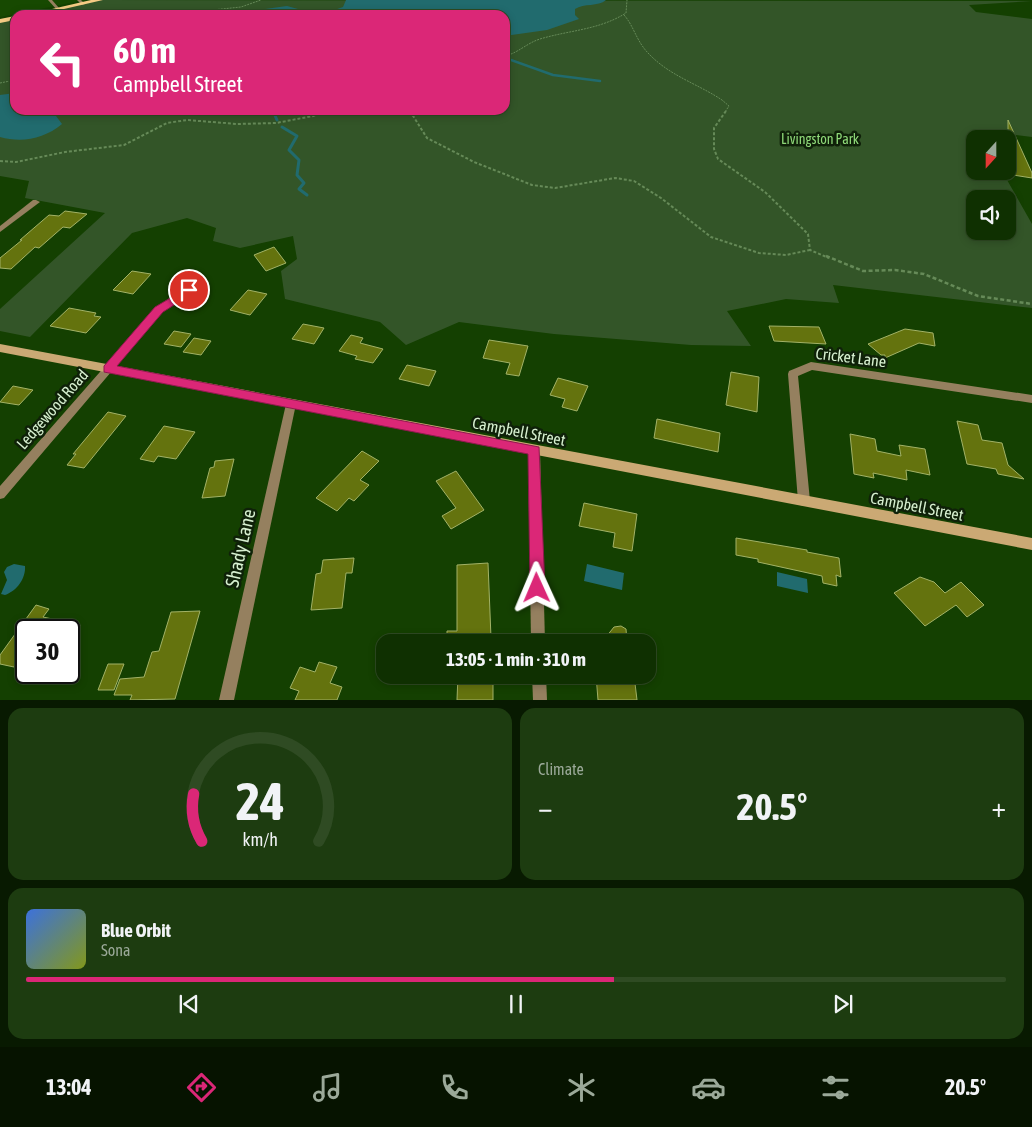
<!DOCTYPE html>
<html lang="en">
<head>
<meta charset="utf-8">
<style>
  :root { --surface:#0f3001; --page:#1d3c10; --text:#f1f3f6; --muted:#9ba999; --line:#2f4b23; --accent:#db2777 }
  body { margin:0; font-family:"Asap Condensed",sans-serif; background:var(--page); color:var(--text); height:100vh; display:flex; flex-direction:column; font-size:19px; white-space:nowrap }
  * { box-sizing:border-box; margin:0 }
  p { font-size:16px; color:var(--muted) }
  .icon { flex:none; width:28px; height:28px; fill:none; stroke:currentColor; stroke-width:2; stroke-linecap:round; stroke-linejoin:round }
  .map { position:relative; height:700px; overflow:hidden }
  .details { display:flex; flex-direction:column; gap:8px; padding:8px; background:#081a01; flex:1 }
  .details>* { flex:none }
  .hud { position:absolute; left:10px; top:10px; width:500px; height:105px; border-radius:15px; box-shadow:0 2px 8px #0003,0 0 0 1px var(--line); background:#db2777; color:#fff; overflow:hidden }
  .needle { width:32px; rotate:201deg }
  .tools { position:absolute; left:966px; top:130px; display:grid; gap:10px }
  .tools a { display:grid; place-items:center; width:50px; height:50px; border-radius:10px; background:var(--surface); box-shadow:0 2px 8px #0003,0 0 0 1px var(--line); font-size:25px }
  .speed { position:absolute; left:15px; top:619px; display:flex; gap:10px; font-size:25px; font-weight:700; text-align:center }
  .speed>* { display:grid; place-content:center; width:65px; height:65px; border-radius:50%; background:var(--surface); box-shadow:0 2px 8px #0003,0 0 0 1px var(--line); line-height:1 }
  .speed .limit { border:2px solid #111; border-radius:8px; background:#fff; color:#111 }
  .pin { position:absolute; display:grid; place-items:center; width:42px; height:42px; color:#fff; margin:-21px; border:2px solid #fff; border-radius:50%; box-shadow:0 1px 5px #0007 }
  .me { position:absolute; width:55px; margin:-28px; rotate:359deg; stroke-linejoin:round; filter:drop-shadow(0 0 4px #0008) }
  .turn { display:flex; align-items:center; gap:18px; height:105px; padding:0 20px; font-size:22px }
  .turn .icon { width:65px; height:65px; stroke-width:2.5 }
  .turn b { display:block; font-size:35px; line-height:42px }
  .big { font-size:38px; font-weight:700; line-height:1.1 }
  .details .tile { flex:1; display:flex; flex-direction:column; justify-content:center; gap:8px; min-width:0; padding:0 18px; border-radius:15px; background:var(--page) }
  .details .dial { align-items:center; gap:0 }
  .dial svg { height:130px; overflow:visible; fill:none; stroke:var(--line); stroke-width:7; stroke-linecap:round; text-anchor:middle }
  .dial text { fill:var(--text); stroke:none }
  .song { display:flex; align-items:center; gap:15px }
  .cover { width:60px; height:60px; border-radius:8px; background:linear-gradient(135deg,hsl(220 70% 55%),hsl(70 70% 35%)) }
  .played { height:5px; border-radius:2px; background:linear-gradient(90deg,var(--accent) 60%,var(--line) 60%) }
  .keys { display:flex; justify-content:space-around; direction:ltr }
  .heat { display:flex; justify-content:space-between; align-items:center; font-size:28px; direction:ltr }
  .details .tiles { flex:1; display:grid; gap:8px; grid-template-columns:1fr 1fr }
  .tile:last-child { grid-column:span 2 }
  .trip { position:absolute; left:376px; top:634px; width:280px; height:50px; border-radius:15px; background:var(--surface); box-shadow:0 2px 8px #0003,0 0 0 1px var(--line); font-weight:700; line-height:50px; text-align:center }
  .menu { display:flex; height:80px; justify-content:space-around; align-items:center; background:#061300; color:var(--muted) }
  .menu .icon { width:35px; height:35px }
  .menu .selected { color:var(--accent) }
  .menu b { font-size:22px; color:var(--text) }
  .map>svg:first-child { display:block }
  .built { fill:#174901 }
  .green { fill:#335528; fill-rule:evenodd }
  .water { fill:#216b6e }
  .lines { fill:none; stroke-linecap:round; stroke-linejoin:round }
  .stream-far1 { stroke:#216b6e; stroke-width:2.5 }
  .stream { stroke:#216b6e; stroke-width:3 }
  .building { fill:#64730e; stroke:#a2b267 }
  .path-far2 { stroke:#668a58; stroke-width:1; stroke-dasharray:2 1; stroke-linecap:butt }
  .path-far1 { stroke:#668a58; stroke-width:2; stroke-dasharray:3 2; stroke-linecap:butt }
  .path { stroke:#668a58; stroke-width:2.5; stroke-dasharray:4 2.5; stroke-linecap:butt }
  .lane { fill:#95805f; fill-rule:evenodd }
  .street { fill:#95805f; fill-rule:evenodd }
  .secondary { fill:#cba974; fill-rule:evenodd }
  .primary { fill:#f5ca84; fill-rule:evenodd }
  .route { fill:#db2777; stroke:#8e194d }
  .labels { text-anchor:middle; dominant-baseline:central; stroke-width:5; stroke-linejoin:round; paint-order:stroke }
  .far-park-label { font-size:14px; fill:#8fd979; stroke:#0f2109 }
  .street-label { font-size:16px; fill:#d6efcf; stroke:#0f2109 }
  .near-street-label { font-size:19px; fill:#d6efcf; stroke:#0f2109 }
</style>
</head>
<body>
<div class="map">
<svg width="1032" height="700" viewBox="0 0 1032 700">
  <rect width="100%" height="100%" fill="#144001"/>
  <path class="built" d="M0 0H85L0 17Z"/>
  <path class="green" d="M100 0 1032 1 969 5 976 12 1032 19V137L979 130 983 139H975V171H1002L1032 224V308L833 285 839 303 786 299 727 311 751 346 691 345 554 334 459 322 406 345 380 322 285 299 281 271 297 259 293 236 240 248 213 241 216 228 187 218 132 233 30 337 0 331V309L105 213 25 198 29 181 0 176V21L15 18V110H505V15H29ZM975 199H1008V231H975Z"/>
  <g class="water">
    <path d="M346 0H606C598 7 584 3 575 9V15L579 19 547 30 505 36V15H221L287 6 320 15 343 7Z"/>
    <path d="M15 93V110H63L56 116 62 124C44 139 22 143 0 137V95Z"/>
    <path d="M14 564 25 566C26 578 17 591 5 595L1 594 7 580 4 572 7 567Z"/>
    <path d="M587 564 624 573 622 590 584 581Z"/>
    <path d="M777 572 807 579 808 593 777 586Z"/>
  </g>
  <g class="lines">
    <g class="stream-far1">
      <path d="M508 59 553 75 600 81"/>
      <path d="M273 110 274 112"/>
    </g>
    <g class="stream">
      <path d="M273 111 277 120"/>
      <path d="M282 127 297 136 289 150 299 160 297 175 304 183 299 189 307 195"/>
    </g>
  </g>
  <g class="building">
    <path d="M1008 120 1032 173V178L1013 175 1008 162Z"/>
    <path d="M65 211 87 214 70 228 63 227 39 248 35 247 11 269 0 268V258L22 240H20L49 215 59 216Z"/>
    <path d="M274 247 286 263 266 271 254 255Z"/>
    <path d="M132 271 151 274 133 294 113 290Z"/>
    <path d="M248 290 267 294 250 315 230 310Z"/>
    <path d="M69 308 96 313 94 316 101 317 86 333 50 326Z"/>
    <path d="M303 324 324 328 314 344 292 339Z"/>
    <path d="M769 326 819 327 826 344 774 341Z"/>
    <path d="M905 329 933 333 935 346 919 343 885 358V355H881L868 344Z"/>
    <path d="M174 331 191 334 181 347 164 344Z"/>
    <path d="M351 335 363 338 360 343 383 349 373 363 355 359 357 356 339 351Z"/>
    <path d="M194 338 211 341 201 355 183 352Z"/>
    <path d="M489 340 528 346 519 376 506 374 510 363 483 358Z"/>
    <path d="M407 365 436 371 429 386 399 379Z"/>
    <path d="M731 372 759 377 757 412 726 405Z"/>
    <path d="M558 378 588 386 577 411 562 407 565 399 550 395Z"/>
    <path d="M13 386 33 390 19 405 0 402Z"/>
    <path d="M108 412 126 416 84 468 67 465 76 454H73Z"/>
    <path d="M657 419 720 433 718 452 654 438Z"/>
    <path d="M957 421 978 425 982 440 1002 443 1008 465 1024 479 998 474 996 469 967 464Z"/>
    <path d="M164 426 195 432 176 459 158 456 154 462 140 459Z"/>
    <path d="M850 434 875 439 877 451 901 456 899 445 925 449 930 475 906 470 907 480 873 473 874 478 854 474Z"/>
    <path d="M362 451 379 461 360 480 369 485 354 501 349 498 337 511 316 498Z"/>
    <path d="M234 459 225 496 202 498 210 468 214 467 215 461Z"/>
    <path d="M456 471 484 510 451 529 442 516 456 508 436 481Z"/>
    <path d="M584 503 637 514 632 551 613 547 615 533 579 526Z"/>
    <path d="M736 538 807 550V552L839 558 841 577 836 575 837 586 823 583 822 576 758 562V559L736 555Z"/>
    <path d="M354 558 352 573H346L342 608 311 610 316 574 321 573 323 560Z"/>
    <path d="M488 563 491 638 468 639V642H447V631H457V565Z"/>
    <path d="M920 577 934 582 945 593 961 582 984 605 967 617 956 605 925 626 894 593Z"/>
    <path d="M36 605 49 609 43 617 80 625 79 630H26V663L18 661 14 667 0 664V655Z"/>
    <path d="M200 611 175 699 130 700 132 695H114L120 679 144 677 152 652 159 651 171 612Z"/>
    <path d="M621 626 626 629 627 642H602L614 627Z"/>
    <path d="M319 662 337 667 330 683 342 687 337 700H295L299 691 290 688 300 667 315 672Z"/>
    <path d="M108 664H124L114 690H98Z"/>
    <path d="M458 675H493V700H457Z"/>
    <path d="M596 675H634L637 700H598Z"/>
  </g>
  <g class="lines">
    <g class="path-far2">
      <path d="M164 15 241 7 261 0"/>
      <path d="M624 15C634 26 636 41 649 54 670 76 698 84 722 100L729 106 725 112"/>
      <path d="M505 56C518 53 527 43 540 39 570 30 599 30 626 13L627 0"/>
      <path d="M0 83 15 80"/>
      <path d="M410 110 411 112"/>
      <path d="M324 112 328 110"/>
    </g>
    <g class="path-far1">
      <path d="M410 111 427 138 474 162 532 185 555 188 615 178 634 181 661 198 711 237 759 253 786 255 810 250"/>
      <path d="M726 111 714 128V149L718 159 765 192 808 234 810 250 829 258"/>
      <path d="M0 161 16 162 65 152 124 145 167 123 187 120 237 124 276 123 313 116 327 111"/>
    </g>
    <path class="path" d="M826 256 863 271 895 270 924 274 978 296 1032 304"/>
    <g class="lane">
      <path d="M48 0H52L59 8V10H57Z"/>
      <path d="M77 0H81L85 4 82 5Z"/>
    </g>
    <g class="street">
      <path d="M33 200H36L40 202 0 232V226Z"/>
      <path d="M204 280 207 281 209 283 207 285 178 300 162 312 4 498 0 499V486L156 308 172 296Z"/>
      <path d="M811 362 1032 395V403L812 370 798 376 810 501 808 505 804 506 800 505 798 501 788 374 789 371Z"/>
      <path d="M291 400 295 401 296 404 234 700H219L286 404 287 401Z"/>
      <path d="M534 445 538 447 540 450 545 642H531L528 450 530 447Z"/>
      <path d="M532 675H546L547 700H533Z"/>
    </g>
    <path class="secondary" d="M0 344 1032 538V550L0 352Z"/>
    <g class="primary">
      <path d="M91 0H103L38 15H26Z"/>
      <path d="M15 16V20L0 23V19Z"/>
    </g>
  </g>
  <path class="route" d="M189 287 194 290 193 293 163 312 117 366 539 447 545 588 543 593 537 595 532 593 530 588 528 454 104 372V366L155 307Z"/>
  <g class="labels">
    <g class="far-park-label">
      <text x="820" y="139">Livingston Park</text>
    </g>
    <g class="street-label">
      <text transform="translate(851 357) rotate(7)">Cricket Lane</text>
      <text transform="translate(52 409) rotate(-49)">Ledgewood Road</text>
      <text transform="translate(519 431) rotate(11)">Campbell Street</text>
      <text transform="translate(917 506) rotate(11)">Campbell Street</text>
    </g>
    <g class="near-street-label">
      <text transform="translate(240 548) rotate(-77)">Shady Lane</text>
    </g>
  </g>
</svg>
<div class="tools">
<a><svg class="needle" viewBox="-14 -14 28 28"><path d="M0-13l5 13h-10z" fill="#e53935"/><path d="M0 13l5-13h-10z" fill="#9ba999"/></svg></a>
<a><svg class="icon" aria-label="sound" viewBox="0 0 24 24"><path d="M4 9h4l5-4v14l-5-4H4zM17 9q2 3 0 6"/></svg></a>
</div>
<div class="speed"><div class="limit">30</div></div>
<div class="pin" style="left:189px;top:290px;background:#d93025"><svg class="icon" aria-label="arrive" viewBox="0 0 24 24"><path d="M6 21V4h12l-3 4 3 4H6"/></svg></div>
<svg class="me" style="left:537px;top:588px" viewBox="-20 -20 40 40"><path d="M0-17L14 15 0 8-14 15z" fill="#db2777" stroke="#fff" stroke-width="4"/></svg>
<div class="trip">13:05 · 1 min · 310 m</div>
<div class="hud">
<div class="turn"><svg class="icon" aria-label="left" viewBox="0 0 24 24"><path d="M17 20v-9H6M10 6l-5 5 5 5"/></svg><div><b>60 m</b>Campbell Street</div></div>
</div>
</div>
<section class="details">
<div class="tiles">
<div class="tile dial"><svg viewBox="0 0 100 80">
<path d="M14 69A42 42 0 1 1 86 69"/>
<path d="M14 69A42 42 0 0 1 9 40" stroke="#db2777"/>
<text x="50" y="56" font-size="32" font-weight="700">24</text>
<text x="50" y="72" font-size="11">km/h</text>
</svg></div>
<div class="tile"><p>Climate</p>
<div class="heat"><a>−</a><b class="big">20.5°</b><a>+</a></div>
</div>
<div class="tile">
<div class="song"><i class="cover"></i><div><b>Blue Orbit</b><p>Sona</p></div></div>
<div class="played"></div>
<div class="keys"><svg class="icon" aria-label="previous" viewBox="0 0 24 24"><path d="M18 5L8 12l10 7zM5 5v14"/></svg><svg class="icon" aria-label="pause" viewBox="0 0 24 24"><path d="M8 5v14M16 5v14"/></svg><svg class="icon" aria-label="next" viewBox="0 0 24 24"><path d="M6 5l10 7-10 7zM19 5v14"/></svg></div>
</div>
</div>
</section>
<nav class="menu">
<b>13:04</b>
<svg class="icon selected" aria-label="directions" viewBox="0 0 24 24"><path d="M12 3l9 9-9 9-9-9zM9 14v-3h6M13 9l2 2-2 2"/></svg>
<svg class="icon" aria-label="music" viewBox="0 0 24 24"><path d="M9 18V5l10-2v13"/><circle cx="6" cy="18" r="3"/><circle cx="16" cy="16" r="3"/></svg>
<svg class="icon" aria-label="phone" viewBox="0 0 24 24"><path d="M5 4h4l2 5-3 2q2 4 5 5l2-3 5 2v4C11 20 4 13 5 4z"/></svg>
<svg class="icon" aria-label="climate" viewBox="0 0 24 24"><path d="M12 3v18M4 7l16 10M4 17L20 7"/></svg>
<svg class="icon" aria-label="car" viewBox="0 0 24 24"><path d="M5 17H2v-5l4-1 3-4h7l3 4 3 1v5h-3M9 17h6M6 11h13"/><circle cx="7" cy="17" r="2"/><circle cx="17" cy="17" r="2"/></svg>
<svg class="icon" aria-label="filters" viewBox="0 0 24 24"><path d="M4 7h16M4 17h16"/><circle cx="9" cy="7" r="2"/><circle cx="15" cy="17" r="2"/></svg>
<b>20.5°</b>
</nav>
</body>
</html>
